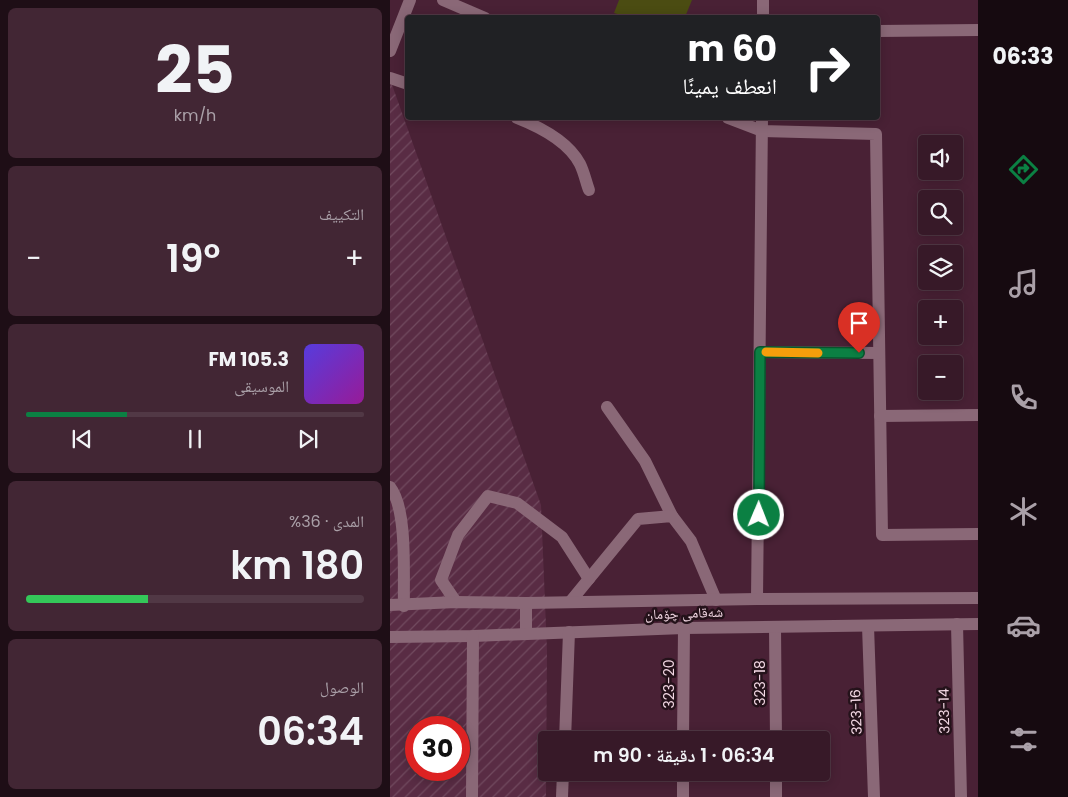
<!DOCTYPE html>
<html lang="ar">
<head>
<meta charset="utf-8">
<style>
  :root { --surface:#371928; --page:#422634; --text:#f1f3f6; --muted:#aaa0a8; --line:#513845; --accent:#0b8043 }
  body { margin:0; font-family:Poppins,"Noto Naskh Arabic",sans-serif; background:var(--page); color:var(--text); direction:rtl; height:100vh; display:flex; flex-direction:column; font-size:19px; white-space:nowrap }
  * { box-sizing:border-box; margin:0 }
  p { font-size:16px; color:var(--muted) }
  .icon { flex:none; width:28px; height:28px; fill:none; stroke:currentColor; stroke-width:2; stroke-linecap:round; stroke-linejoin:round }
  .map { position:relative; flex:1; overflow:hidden; direction:ltr }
  .details { display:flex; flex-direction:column; gap:8px; padding:8px; background:#1e0e16; width:390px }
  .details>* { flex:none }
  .hud { position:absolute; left:15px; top:15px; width:475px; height:105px; border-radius:5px; box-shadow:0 2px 12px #0003,0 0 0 1px var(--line); direction:rtl; background:#202124; color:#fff; overflow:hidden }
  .buttons { position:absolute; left:528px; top:135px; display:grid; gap:10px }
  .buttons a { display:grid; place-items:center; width:45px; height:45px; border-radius:5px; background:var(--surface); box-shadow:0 2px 12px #0003,0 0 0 1px var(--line); font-size:25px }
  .speed { position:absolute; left:15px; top:716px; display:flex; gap:10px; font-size:25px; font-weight:700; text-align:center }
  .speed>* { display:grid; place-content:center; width:65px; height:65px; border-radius:50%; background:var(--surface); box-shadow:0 2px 12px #0003,0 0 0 1px var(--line); line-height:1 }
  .speed .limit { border:8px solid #d22; background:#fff; color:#111 }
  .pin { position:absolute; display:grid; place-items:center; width:42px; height:42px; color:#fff; margin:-51px -21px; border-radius:50% 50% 50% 0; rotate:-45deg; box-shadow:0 0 5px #0007 }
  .pin .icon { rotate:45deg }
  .me { position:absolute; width:55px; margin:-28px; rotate:1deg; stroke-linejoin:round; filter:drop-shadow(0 0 4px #0008) }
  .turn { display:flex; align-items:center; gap:18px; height:105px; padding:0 20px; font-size:22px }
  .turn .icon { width:65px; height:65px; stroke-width:2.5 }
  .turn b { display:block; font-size:35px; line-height:42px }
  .big { font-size:38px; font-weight:600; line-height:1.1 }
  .details .tile { flex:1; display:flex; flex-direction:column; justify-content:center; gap:8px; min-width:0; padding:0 18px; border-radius:8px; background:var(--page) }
  .details .dial { align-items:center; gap:0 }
  .dial b { font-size:65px; line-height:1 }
  .song { display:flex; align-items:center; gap:15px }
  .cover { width:60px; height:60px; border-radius:8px; background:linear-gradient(135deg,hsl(250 70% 55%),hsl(300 70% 35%)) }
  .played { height:5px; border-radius:2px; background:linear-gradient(90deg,var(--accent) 30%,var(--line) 30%) }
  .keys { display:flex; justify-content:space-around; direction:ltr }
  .heat { display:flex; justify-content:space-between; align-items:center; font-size:28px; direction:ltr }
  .charge { height:8px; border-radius:4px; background:linear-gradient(90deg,#34c759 36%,var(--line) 0) }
  .trip { position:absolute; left:148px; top:731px; width:292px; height:50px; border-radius:5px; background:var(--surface); box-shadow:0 2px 12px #0003,0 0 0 1px var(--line); font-weight:600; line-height:50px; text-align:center; direction:rtl }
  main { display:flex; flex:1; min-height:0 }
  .tabs { display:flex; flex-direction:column; width:90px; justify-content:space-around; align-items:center; background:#160a10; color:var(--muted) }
  .tabs .icon { width:35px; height:35px }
  .tabs .current { color:var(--accent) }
  .tabs b { font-size:22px; color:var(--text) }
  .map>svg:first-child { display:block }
  .industrial { fill:url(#industrial-furrows); fill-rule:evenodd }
  .green { fill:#4b4c12 }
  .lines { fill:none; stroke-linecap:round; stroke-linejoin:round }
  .minor { stroke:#8a6877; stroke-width:12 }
  .route-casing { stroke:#07532c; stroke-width:12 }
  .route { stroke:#0b8043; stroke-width:9 }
  .slow { stroke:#f59e0b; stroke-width:9 }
  .labels { text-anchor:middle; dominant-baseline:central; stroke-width:5; stroke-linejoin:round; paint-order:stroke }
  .street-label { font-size:14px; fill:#f3d8e4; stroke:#24121a }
</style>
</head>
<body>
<main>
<nav class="tabs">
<b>06:33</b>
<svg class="icon current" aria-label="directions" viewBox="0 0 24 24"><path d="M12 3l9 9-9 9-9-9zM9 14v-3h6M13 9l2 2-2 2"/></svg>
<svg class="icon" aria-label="music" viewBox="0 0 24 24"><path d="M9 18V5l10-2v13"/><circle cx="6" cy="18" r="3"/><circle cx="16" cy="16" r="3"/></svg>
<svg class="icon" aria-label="phone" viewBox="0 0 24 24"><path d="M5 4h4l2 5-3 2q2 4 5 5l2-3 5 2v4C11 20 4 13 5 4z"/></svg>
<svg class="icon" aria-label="climate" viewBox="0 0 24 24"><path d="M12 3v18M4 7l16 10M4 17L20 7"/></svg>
<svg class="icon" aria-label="car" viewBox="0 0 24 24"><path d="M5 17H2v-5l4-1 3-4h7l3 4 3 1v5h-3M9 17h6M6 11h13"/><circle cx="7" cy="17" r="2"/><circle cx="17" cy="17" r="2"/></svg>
<svg class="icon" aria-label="filters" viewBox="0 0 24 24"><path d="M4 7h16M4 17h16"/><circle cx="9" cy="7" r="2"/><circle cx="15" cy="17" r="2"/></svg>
</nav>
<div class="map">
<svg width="588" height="797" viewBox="0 0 588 797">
  <defs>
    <pattern id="industrial-furrows" width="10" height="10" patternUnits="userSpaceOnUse" patternTransform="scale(1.25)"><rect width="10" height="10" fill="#592c44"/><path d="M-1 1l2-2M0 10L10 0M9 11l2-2" fill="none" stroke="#714a5f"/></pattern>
  </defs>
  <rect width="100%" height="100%" fill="#492135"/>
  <path class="industrial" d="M0 79 151 505 157 651 156 797H0ZM26 728H69V770H26Z"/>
  <path class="green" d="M229 0H302L295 17H237L224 13Z"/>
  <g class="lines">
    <g class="minor">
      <path d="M53 0 95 18"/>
      <path d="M373 0V18"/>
      <path d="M488 31 588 30"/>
      <path d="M0 51 20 0"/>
      <path d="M0 78 18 84"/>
      <path d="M127 118C150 127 178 141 190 164 194 172 196 182 199 190"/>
      <path d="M338 118 372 131 486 134 492 535 588 534"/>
      <path d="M370 352 489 353"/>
      <path d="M217 407 255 461 282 516"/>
      <path d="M490 416 588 415"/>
      <path d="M0 487C18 510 13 576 14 606"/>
      <path d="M367 599 372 118"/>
      <path d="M66 602 51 580 68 535 98 496 127 503 172 537 199 579"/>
      <path d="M180 602 248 519 282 516 301 541 326 600"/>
      <path d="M136 603V634"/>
      <path d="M0 605 66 602 136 603 367 599 588 598"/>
      <path d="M567 624 571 797"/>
      <path d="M478 626 484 797"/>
      <path d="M385 627 386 740"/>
      <path d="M0 637 83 636 294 628 588 624"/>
      <path d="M175 740 179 632"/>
      <path d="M293 740 294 628"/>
      <path d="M386 772V797"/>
      <path d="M82 797 83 636"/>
      <path d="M172 797 173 772"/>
      <path d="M293 797V772"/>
    </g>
  </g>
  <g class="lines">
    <g class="route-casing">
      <path id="route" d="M369 515 370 352 469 353"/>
    </g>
    <use href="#route" class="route"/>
    <path class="slow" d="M376 352 428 353"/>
  </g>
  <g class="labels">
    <g class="street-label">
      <text transform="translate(294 613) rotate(-2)">شەقامی چۆمان</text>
      <text transform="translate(370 683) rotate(-90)">323-18</text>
      <text transform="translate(279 684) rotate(-90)">323-20</text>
      <text transform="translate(554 711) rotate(-91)">323-14</text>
      <text transform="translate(466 712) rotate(-92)">323-16</text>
    </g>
  </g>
</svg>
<div class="buttons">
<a><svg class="icon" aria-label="sound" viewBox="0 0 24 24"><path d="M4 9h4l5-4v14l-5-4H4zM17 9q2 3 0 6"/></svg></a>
<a><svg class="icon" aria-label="search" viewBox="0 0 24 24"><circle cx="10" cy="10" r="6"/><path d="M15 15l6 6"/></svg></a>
<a><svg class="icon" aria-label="layers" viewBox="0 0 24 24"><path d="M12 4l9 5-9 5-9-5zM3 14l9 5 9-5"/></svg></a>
<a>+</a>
<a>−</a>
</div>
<div class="speed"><div class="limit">30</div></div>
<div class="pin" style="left:469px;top:353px;background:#d93025"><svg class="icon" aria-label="arrive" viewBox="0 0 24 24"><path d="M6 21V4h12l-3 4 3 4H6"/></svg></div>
<svg class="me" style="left:369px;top:515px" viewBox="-20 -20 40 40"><circle r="17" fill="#0b8043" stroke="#fff" stroke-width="3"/><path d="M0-11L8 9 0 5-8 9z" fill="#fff"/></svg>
<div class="trip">06:34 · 1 دقيقة · 90 m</div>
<div class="hud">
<div class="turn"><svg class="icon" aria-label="right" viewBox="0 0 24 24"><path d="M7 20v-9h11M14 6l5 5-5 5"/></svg><div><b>60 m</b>انعطف يمينًا</div></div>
</div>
</div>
<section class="details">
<div class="tile dial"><b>25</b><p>km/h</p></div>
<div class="tile"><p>التكييف</p>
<div class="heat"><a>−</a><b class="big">19°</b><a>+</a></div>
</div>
<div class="tile">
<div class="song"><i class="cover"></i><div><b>105.3 FM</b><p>الموسيقى</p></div></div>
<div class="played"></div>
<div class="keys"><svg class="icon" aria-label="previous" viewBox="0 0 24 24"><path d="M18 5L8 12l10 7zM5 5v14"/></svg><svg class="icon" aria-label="pause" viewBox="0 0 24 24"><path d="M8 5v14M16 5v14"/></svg><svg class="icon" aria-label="next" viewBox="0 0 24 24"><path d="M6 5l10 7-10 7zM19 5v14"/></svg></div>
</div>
<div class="tile"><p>المدى · 36%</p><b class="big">180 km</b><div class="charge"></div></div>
<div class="tile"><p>الوصول</p><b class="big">06:34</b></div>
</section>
</main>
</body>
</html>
